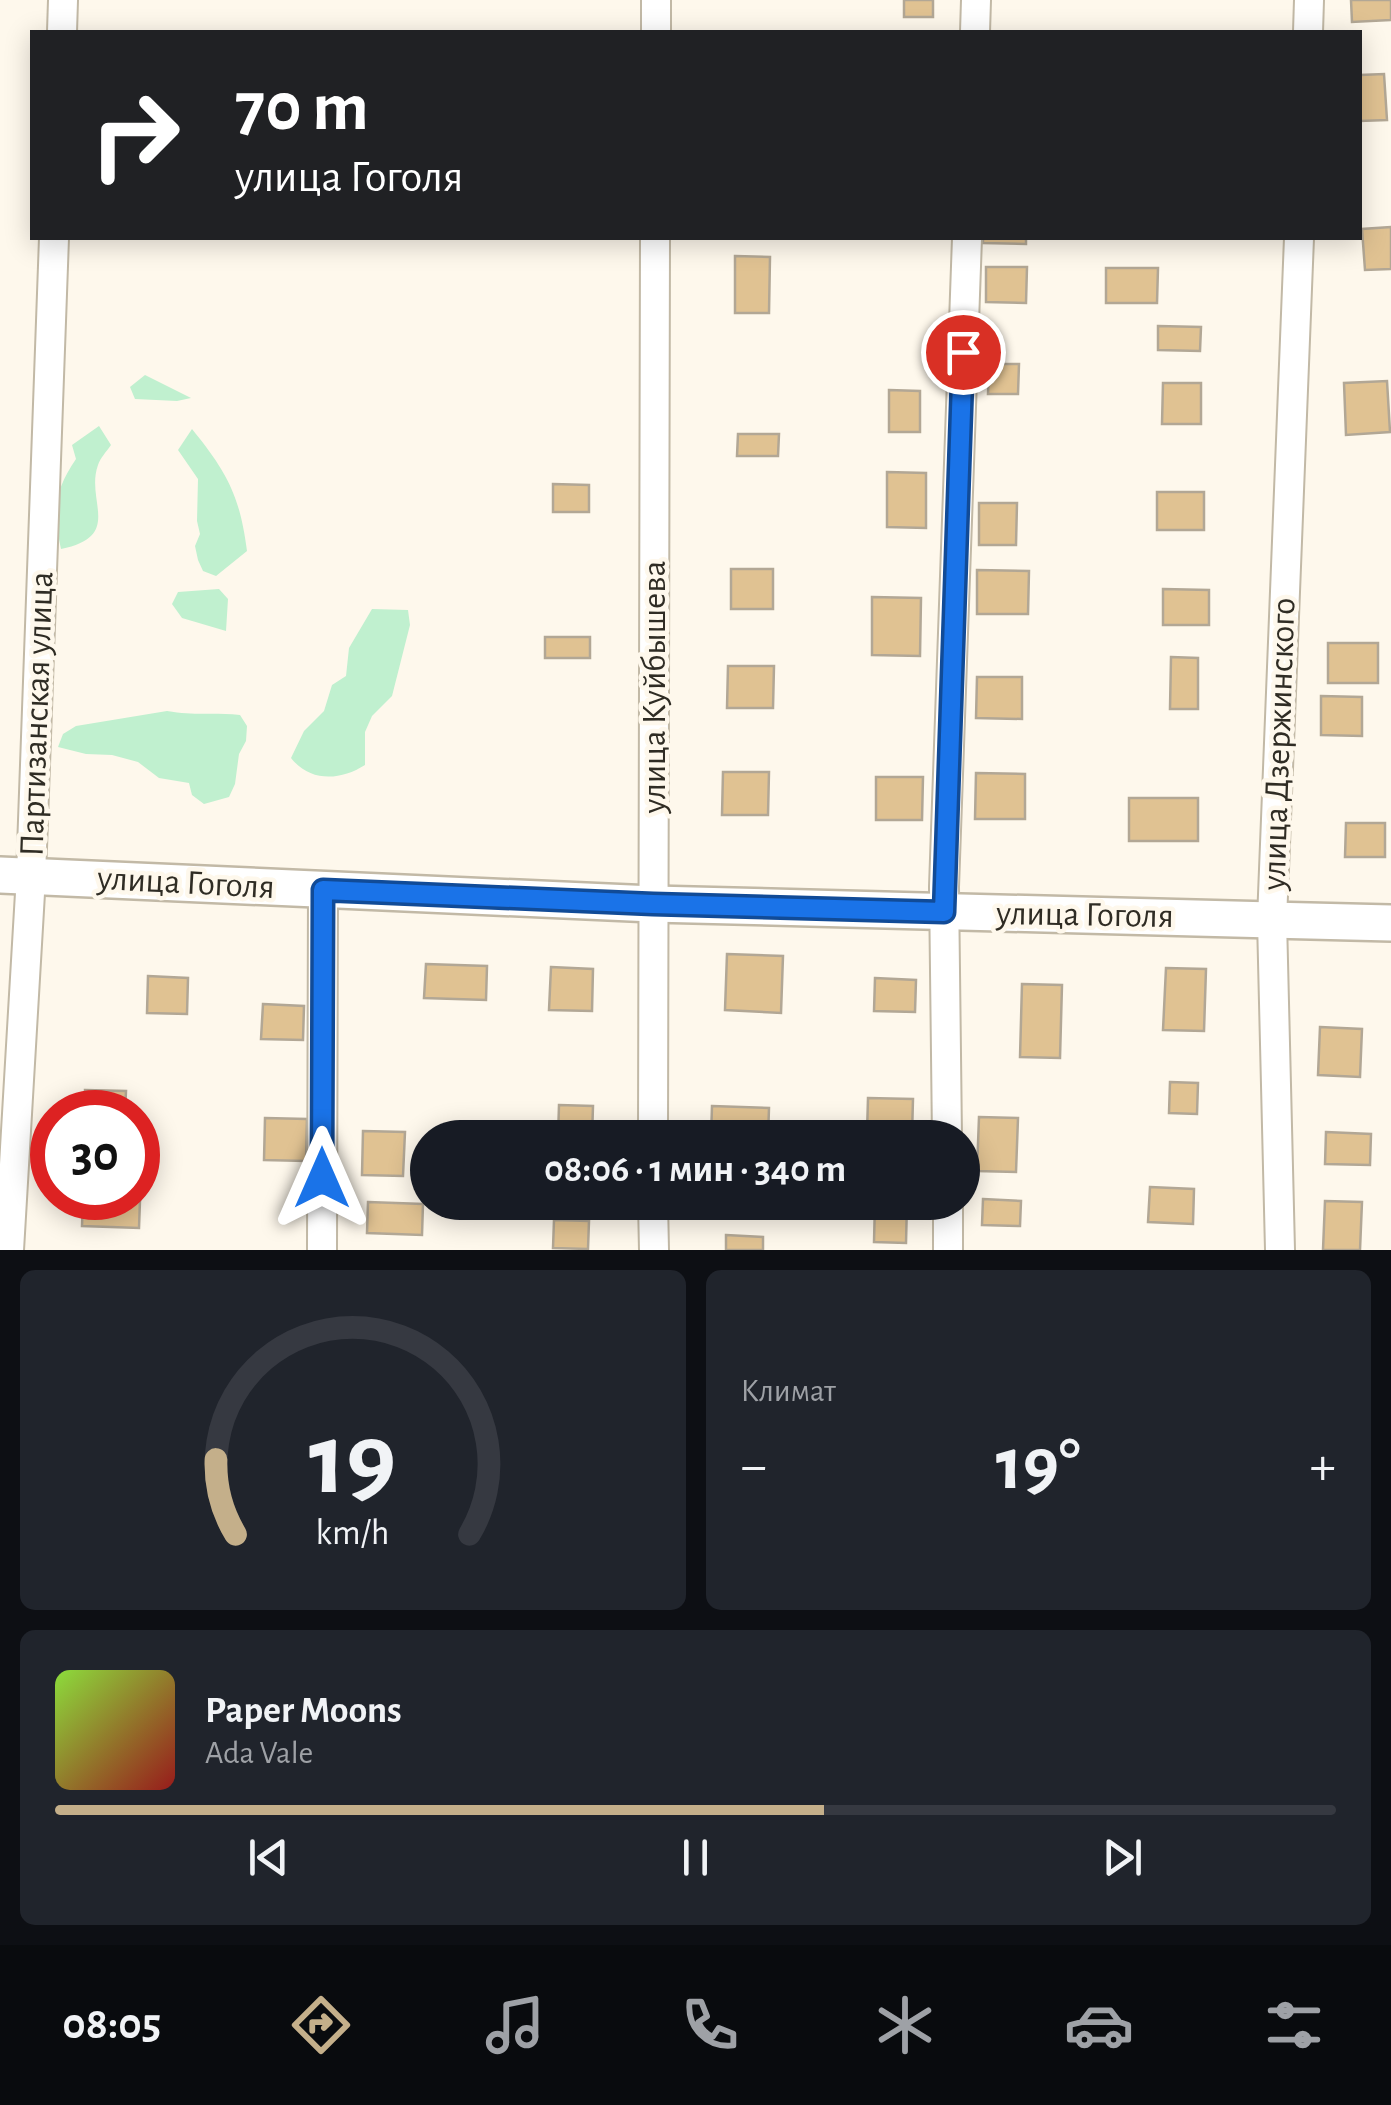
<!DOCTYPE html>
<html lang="ru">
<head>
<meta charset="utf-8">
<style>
  :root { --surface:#171b24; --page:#20242c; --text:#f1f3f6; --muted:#9ea1a6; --line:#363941; --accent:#c4af8a }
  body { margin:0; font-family:"Alegreya Sans",sans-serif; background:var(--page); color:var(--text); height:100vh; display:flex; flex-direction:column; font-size:38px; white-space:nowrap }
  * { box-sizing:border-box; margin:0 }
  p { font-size:32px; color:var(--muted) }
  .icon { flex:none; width:55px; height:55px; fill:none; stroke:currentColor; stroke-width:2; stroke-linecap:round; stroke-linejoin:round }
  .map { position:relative; height:1250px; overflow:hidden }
  .sheet { display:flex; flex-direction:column; gap:20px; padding:20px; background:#0d0f14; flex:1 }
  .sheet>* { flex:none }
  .banner { position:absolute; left:30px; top:30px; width:1332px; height:210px; border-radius:0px; box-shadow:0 5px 25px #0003; background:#202124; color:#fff; overflow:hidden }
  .speed { position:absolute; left:30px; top:1090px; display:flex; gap:20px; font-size:50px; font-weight:700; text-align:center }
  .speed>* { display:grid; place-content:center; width:130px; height:130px; border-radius:50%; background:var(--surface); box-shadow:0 5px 25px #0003; line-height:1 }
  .speed .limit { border:15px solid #d22; background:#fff; color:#111 }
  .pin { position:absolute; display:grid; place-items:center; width:85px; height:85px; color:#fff; margin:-42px; border:5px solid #fff; border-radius:50%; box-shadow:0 2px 10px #0007 }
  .me { position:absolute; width:110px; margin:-55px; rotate:0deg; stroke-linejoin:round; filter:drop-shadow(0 0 8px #0008) }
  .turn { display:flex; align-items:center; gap:35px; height:210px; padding:0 40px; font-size:45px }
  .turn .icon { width:130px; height:130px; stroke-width:2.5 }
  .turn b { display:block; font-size:70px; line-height:85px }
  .big { font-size:75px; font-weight:600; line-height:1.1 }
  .sheet .widget { flex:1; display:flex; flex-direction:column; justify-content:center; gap:15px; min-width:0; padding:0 35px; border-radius:15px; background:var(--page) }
  .sheet .dial { align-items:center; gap:0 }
  .dial svg { height:260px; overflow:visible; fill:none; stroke:var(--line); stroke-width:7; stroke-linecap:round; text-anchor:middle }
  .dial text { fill:var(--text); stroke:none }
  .song { display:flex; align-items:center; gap:30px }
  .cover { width:120px; height:120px; border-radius:15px; background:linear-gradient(135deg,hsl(90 70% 55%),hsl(0 70% 35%)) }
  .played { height:10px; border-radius:5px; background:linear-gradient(90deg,var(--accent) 60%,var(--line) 60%) }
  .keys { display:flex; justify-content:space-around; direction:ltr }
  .heat { display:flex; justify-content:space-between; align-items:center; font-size:55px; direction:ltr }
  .sheet .tiles { flex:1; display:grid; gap:20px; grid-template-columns:1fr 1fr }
  .widget:last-child { grid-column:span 2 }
  .trip { position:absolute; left:410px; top:1120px; width:570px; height:100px; border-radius:50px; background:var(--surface); box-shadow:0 5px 25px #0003; font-weight:600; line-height:100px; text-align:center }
  .tab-bar { display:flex; height:160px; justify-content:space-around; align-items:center; background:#090b0e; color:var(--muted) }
  .tab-bar .icon { width:70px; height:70px }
  .tab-bar .on { color:var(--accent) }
  .tab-bar b { font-size:45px; color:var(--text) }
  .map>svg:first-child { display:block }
  .green { fill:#c0f0cf }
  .building { fill:#e0c292; stroke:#b2a795; stroke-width:2.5 }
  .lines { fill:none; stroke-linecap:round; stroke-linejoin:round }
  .minor-casing { stroke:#c2b9a6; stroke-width:32 }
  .tertiary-casing { stroke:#c2b9a6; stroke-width:40 }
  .minor { stroke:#fff; stroke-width:28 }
  .tertiary { stroke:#fff; stroke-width:35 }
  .route-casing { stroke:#114b97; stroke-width:25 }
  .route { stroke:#1a73e8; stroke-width:18 }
  .labels { text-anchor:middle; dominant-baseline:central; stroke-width:9; stroke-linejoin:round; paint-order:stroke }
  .street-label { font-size:35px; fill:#2f2c24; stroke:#fef8ec }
</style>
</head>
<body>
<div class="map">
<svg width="1391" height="1250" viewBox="0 0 1391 1250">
  <rect width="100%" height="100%" fill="#fef8ec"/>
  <g class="green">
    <path d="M145 375 191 398 177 401 135 399 130 387Z"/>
    <path d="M99 426 111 445C107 451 100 458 98 465 85 501 124 536 61 549 53 511 54 491 76 459L72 445Z"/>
    <path d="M192 429C227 472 240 496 247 551L216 576 203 571 198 560 195 546 200 534 197 521 198 479 178 450Z"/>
    <path d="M219 589 228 599 226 631 182 618 172 604 178 592Z"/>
    <path d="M372 609 408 610 410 625 392 696 372 716 365 732V765C340 781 310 782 291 758L304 731 324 711 332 685 346 676 349 648Z"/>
    <path d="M167 711C195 716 212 712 240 715L247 726 246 741 239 754 235 784 229 797 204 804 192 795 189 783 159 778 138 762 112 755 86 754 58 747 63 734 76 726Z"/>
  </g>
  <g class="building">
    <rect x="904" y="0" width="29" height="17"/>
    <path d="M1351 0H1391V20L1352 22Z"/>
    <path d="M1384 74 1387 120 1360 121V75Z"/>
    <path d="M1391 227V269L1365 270 1362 229Z"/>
    <path d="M983 238H1026V244L983 243Z"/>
    <path d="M735 256 770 257 769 313H735Z"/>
    <path d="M986 267H1027L1026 303 986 302Z"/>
    <path d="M1106 268H1158L1157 303H1106Z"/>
    <path d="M1158 326 1201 327 1200 351 1158 350Z"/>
    <path d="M989 364H1019L1018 394H988Z"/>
    <path d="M1387 381 1390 432 1346 435 1344 383Z"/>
    <path d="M1163 383H1201V424H1162Z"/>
    <path d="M889 390 920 391V432H889Z"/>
    <path d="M738 434H779L778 456H737Z"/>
    <path d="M887 472 926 473V528L887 527Z"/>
    <path d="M553 484 589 485V512H553Z"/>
    <rect x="1157" y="492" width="47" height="38"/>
    <path d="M979 503H1017L1016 545H979Z"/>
    <rect x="731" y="569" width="42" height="40"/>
    <path d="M977 570 1029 571 1028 614H977Z"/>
    <path d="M1163 589 1209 590V625H1163Z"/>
    <path d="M872 597 921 598 920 656 872 655Z"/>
    <rect x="545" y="637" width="45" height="21"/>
    <rect x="1328" y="643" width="50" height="40"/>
    <path d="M1171 657 1198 658V709H1170Z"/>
    <path d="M728 666H774L773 708H727Z"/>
    <path d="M977 677H1022V719L976 718Z"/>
    <path d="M1321 696 1362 697V736L1321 735Z"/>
    <path d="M723 772H769L768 815H722Z"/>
    <path d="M976 773 1025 774V819H975Z"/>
    <path d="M876 777H923L922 820H876Z"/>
    <rect x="1129" y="798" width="69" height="43"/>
    <path d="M1346 823H1385V857H1345Z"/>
    <path d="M727 954 783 956 781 1013 725 1010Z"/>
    <path d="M426 964 487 966 486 1000 424 998Z"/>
    <path d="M551 967 593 969 592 1011 549 1010Z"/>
    <path d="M1166 968 1206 969 1204 1031 1163 1030Z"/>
    <path d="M148 976 188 978 187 1014 147 1013Z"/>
    <path d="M875 978 916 980 915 1012 874 1011Z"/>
    <path d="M1022 984 1062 985 1060 1058 1020 1057Z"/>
    <path d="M263 1004 304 1006 303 1040 261 1039Z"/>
    <path d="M1320 1027 1362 1029 1360 1077 1318 1075Z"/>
    <path d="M1170 1082 1198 1083 1197 1114 1169 1113Z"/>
    <path d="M85 1090 126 1091 125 1112H85Z"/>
    <path d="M868 1098 913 1099 912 1135 867 1134Z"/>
    <path d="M559 1105 593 1106 592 1138H558Z"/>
    <path d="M712 1106 769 1108 768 1138H711Z"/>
    <path d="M979 1117 1018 1118 1016 1172 977 1171Z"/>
    <path d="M265 1118 307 1119 306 1161 264 1160Z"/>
    <path d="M363 1131 405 1132 403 1176 362 1175Z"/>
    <path d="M1326 1132 1371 1134 1370 1165 1325 1164Z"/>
    <path d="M138 1173H141L139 1228 82 1226 83 1198H138Z"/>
    <path d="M1150 1187 1194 1189 1193 1224 1148 1222Z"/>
    <path d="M983 1199 1021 1201 1020 1226 982 1225Z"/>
    <path d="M1325 1201 1362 1202 1360 1250H1323Z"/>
    <path d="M368 1202 423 1204 422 1235 367 1233Z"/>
    <path d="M875 1202 907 1203 906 1243 874 1242Z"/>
    <path d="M554 1220 589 1221 588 1249 553 1248Z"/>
    <path d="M726 1235 763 1237V1250H726Z"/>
  </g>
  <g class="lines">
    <g class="minor-casing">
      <g id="minor">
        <path d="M62 32 63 0"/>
        <path d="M656 32V0"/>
        <path d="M975 32 976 0"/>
        <path d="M1308 32 1309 0"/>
        <path d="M653 1138 655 238"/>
        <path d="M947 1138 944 887 967 238"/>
        <path d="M653 1202 654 1250"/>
        <path d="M948 1202V1250"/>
        <path d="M9 1250 31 876 54 238"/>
        <path d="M322 1250 323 889"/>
        <path d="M1280 1250 1272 920 1299 238"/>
      </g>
    </g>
    <g class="tertiary-casing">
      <path id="tertiary" d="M0 875 653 904 1391 923"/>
    </g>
    <use href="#minor" class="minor"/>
    <use href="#tertiary" class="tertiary"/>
  </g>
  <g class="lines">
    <g class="route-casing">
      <path id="route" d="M322 1178 323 890 653 904 944 912 963 352"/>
    </g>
    <use href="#route" class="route"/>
  </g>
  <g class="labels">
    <g class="street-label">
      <text transform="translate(654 687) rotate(-90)">улица Куйбышева</text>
      <text transform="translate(37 714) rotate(-88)">Партизанская улица</text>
      <text transform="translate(1279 744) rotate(-88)">улица Дзержинского</text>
      <text transform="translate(186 883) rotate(3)">улица Гоголя</text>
      <text transform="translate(1085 915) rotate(1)">улица Гоголя</text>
    </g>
  </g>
</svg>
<div class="speed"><div class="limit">30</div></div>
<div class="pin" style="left:963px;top:352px;background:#d93025"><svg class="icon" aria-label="arrive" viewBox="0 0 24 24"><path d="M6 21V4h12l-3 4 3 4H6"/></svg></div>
<svg class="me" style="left:322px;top:1178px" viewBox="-20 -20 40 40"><path d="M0-17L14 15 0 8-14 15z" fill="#1a73e8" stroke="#fff" stroke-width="4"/></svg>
<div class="trip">08:06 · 1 мин · 340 m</div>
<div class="banner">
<div class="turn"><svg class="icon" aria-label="right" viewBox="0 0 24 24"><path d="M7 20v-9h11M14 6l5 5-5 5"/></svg><div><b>70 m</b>улица Гоголя</div></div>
</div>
</div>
<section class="sheet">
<div class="tiles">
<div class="widget dial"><svg viewBox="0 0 100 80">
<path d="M14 69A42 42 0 1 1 86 69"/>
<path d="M14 69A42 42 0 0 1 8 46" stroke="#c4af8a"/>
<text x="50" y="56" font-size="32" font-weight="700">19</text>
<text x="50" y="72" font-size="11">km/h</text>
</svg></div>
<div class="widget"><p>Климат</p>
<div class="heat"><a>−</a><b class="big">19°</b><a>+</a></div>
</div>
<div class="widget">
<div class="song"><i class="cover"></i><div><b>Paper Moons</b><p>Ada Vale</p></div></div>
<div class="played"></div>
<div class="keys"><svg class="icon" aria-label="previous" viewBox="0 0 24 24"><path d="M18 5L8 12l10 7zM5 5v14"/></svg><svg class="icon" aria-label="pause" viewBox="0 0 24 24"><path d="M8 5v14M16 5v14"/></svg><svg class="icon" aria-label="next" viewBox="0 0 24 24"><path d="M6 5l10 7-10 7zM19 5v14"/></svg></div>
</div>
</div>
</section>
<nav class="tab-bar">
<b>08:05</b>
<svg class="icon on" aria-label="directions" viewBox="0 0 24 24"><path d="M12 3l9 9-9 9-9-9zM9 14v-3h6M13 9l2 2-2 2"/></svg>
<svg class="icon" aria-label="music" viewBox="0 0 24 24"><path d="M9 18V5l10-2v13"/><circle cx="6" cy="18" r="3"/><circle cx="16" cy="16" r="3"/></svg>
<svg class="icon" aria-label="phone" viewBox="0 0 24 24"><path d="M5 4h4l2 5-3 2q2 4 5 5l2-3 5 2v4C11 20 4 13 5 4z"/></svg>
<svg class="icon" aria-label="climate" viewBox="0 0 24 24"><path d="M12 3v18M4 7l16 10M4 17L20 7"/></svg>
<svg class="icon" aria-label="car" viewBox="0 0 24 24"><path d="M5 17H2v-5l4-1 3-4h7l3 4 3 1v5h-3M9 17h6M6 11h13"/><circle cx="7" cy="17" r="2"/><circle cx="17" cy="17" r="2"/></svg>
<svg class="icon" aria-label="filters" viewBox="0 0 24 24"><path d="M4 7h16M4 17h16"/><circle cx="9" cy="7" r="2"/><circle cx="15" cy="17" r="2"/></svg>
</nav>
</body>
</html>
